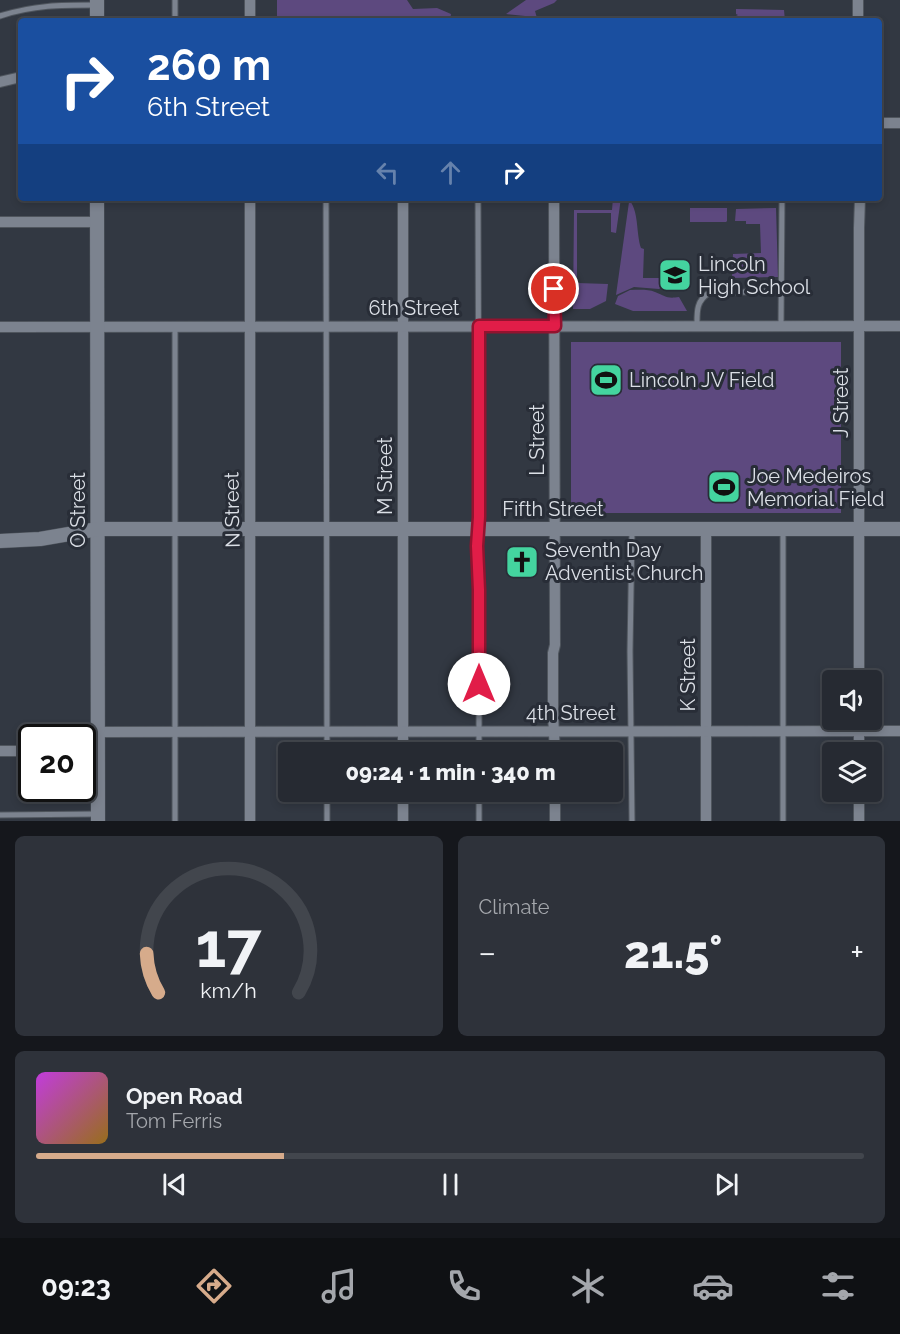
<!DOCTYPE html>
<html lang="en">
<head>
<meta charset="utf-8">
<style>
  :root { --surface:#262a32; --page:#2e323a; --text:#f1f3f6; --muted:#a4a7ac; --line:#42464d; --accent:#d6ab8b }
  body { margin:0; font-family:Raleway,sans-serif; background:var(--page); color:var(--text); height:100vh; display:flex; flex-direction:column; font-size:22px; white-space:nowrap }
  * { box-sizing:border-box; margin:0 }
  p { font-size:20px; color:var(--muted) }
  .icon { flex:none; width:33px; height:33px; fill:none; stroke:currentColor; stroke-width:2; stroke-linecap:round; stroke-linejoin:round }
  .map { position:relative; height:821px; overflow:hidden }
  .drawer { display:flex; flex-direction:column; gap:15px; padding:15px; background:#15171c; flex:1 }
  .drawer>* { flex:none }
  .hud { position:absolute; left:18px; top:18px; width:864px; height:183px; border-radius:6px; box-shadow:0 3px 9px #0003,0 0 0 2px var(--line); background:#1a4fa0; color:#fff; overflow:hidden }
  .fabs { position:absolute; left:822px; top:670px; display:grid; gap:12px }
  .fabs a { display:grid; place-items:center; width:60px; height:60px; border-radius:6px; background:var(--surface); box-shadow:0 3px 9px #0003,0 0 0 2px var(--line); font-size:30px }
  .speed { position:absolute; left:18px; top:724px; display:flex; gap:12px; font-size:30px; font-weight:700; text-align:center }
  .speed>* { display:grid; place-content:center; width:78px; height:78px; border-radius:50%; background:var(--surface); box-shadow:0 3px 9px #0003,0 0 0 2px var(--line); line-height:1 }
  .speed .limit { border:3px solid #111; border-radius:9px; background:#fff; color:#111 }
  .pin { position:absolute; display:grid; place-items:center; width:51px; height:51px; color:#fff; margin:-26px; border:3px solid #fff; border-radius:50%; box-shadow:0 2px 6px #0007 }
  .me { position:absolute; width:66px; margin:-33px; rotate:0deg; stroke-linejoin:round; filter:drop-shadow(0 0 4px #0008) }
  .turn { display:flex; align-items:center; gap:21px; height:126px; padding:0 30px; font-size:27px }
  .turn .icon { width:78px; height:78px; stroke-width:2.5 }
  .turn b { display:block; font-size:42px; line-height:51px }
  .lanes { display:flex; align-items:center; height:57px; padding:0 30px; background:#0003; justify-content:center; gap:30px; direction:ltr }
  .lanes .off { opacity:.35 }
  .big { font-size:45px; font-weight:800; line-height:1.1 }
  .drawer .widget { flex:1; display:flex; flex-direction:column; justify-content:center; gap:9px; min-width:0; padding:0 21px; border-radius:9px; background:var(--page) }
  .drawer .dial { align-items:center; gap:0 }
  .dial svg { height:156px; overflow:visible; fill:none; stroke:var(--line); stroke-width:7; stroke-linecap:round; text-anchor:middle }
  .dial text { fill:var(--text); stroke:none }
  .song { display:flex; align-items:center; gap:18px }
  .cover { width:72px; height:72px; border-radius:9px; background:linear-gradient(135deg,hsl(290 70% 55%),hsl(40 70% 35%)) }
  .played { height:6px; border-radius:3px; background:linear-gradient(90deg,var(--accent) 30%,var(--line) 30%) }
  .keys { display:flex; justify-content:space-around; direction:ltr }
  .heat { display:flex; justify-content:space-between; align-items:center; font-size:33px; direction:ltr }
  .drawer .tiles { flex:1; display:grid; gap:15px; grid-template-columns:1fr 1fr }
  .widget:last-child { grid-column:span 2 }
  .trip { position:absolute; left:278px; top:742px; width:345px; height:60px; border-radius:6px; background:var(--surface); box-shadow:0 3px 9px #0003,0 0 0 2px var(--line); font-weight:800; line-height:60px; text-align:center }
  .tab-bar { display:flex; height:96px; justify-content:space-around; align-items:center; background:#0f1114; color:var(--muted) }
  .tab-bar .icon { width:42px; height:42px }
  .tab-bar .on { color:var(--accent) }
  .tab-bar b { font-size:27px; color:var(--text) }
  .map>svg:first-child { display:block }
  .green { fill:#5d497f }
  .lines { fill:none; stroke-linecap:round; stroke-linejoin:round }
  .service-casing { stroke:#4f555d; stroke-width:7 }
  .minor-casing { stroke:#4f555d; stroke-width:12 }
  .tertiary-casing { stroke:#4f555d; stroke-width:15 }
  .service { stroke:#7c838f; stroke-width:5 }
  .minor { stroke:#7c838f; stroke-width:10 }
  .tertiary { stroke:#7c838f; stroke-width:14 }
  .route-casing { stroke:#92132f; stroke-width:15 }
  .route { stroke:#e11d48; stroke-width:10 }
  .labels { text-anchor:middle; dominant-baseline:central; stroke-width:6; stroke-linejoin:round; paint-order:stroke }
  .poi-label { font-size:20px; fill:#dbdfe6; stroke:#282d37; text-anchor:start }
  .street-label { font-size:20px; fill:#dbdfe6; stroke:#282d37 }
</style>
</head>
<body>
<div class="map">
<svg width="900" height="821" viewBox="0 0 900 821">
  <rect width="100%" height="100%" fill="#323842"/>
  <g class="green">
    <path d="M277 0H407L413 9 437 8 451 14 450 20 455 21H277Z"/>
    <path d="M526 0H557L554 3 535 11 537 18 536 21H525V16L506 14Z"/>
    <path d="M736 9 784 10 785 21H738L736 20V16L738 15 736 14Z"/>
    <path d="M613 198H621L616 233 611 232V213H577V283L608 284 606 301 590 309H573L574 210H612Z"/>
    <path d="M630 201C639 213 636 233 641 248L644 249 643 278H661V283H666L659 289 634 287 616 295 629 202Z"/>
    <path d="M690 208H727V221L726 222H690Z"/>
    <path d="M776 208 778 277 732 278 733 254 761 253 760 224H746V221H735L736 209Z"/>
    <path d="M630 290C638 290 648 289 655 292 666 296 666 299 679 297L687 311H633L615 304 618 296Z"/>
    <rect x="571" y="342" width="270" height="171"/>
  </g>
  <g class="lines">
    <g class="service-casing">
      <g id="service">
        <path d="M175 0V21"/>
        <path d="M0 16C34 5 61 5 96 5"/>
        <path d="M326 198 327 753"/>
        <path d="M478 198 479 517 477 546 479 590V753"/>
        <path d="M781 325 782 198"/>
        <path d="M697 326C697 312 696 301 709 293L781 291"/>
        <path d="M175 327V821"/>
        <path d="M783 530V821"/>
        <path d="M632 531 630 651 632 821"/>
        <path d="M327 792V821"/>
        <path d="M479 792V821"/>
        <path d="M0 815 97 814"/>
      </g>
    </g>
    <g class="minor-casing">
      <g id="minor">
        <path d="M250 0V21"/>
        <path d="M858 0V21"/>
        <path d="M0 82 21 77"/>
        <path d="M879 123H900"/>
        <path d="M250 198V821"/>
        <path d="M403 198V753"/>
        <path d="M554 198 555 645 553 653V714L555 753"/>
        <path d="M0 222H98"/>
        <path d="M0 327 900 326"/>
        <path d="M706 529V821"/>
        <path d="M859 681V228L860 198"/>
        <path d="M859 720V753"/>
        <path d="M62 738 82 733 98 732 900 731"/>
        <path d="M0 751H22L32 748"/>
        <path d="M403 792V821"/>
        <path d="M555 792V821"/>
        <path d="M859 792V821"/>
      </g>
    </g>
    <g class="tertiary-casing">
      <g id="tertiary">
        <path d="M97 0V21"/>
        <path d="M97 198 98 821"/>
        <path d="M0 541 40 539 98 529H900"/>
      </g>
    </g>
    <use href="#service" class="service"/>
    <use href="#minor" class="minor"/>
    <use href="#tertiary" class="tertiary"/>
  </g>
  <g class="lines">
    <g class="route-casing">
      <path id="route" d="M479 684V590L477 546 479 517V326H555L554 289"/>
    </g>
    <use href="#route" class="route"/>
  </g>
  <defs>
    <g id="school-square" transform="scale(1.725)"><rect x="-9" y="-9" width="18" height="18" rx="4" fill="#44d49f" stroke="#282d37"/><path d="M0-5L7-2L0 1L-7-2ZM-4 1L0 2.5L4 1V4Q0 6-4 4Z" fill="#111"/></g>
    <g id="stadium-square" transform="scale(1.725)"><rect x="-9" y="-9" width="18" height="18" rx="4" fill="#44d49f" stroke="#282d37"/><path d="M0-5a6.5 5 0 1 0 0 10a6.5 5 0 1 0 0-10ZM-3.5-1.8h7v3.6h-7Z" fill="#111"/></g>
    <g id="church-square" transform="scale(1.725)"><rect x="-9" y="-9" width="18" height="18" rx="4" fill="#44d49f" stroke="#282d37"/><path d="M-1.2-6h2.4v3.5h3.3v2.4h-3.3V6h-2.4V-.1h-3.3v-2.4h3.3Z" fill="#111"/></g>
  </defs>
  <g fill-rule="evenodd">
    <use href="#school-square" x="675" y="275"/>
    <use href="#stadium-square" x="606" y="380"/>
    <use href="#stadium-square" x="724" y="487"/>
    <use href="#church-square" x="522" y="562"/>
  </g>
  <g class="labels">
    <g class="poi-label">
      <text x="698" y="264">Lincoln<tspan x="698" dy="23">High School</tspan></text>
      <text x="629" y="380">Lincoln JV Field</text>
      <text x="747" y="476">Joe Medeiros<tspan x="747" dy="23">Memorial Field</tspan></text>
      <text x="545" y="550">Seventh Day<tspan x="545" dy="23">Adventist Church</tspan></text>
    </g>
    <g class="street-label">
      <text x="414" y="308">6th Street</text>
      <text transform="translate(841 403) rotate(-90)">J Street</text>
      <text transform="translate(537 440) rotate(-90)">L Street</text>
      <text transform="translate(385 476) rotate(-90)">M Street</text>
      <text x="553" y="509">Fifth Street</text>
      <text transform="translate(78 510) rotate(-90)">O Street</text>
      <text transform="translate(232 510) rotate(-91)">N Street</text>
      <text transform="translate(688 675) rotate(-90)">K Street</text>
      <text x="571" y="713">4th Street</text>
    </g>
  </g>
</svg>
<div class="fabs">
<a><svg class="icon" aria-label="sound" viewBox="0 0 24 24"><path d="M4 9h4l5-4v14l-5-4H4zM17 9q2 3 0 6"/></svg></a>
<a><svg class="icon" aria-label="layers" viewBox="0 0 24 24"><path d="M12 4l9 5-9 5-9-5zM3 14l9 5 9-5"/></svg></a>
</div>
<div class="speed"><div class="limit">20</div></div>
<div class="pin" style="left:554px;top:289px;background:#d93025"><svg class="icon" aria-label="arrive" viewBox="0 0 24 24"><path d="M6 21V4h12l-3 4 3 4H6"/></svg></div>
<svg class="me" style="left:479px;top:684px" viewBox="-20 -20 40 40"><circle r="19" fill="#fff"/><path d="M0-13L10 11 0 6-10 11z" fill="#e11d48"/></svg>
<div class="trip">09:24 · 1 min · 340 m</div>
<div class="hud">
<div class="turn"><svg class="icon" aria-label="right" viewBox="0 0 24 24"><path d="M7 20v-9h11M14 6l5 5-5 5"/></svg><div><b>260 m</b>6th Street</div></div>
<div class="lanes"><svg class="icon off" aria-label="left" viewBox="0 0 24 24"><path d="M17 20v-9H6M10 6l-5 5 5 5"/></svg><svg class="icon off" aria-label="ahead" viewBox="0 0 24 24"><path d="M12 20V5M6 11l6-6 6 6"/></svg><svg class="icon" aria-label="right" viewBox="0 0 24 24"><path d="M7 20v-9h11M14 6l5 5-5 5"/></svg></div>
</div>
</div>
<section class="drawer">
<div class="tiles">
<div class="widget dial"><svg viewBox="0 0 100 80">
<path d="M14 69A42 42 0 1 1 86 69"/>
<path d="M14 69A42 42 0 0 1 8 49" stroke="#d6ab8b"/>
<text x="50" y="56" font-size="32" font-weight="700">17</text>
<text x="50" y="72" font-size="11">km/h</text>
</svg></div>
<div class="widget"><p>Climate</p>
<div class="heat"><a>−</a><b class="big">21.5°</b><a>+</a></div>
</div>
<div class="widget">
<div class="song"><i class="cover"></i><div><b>Open Road</b><p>Tom Ferris</p></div></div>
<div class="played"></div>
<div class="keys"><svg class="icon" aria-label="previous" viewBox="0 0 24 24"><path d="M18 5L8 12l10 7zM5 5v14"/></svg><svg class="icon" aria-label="pause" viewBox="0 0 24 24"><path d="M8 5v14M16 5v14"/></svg><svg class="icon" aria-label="next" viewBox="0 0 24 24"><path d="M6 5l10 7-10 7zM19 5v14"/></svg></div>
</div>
</div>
</section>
<nav class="tab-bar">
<b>09:23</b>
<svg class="icon on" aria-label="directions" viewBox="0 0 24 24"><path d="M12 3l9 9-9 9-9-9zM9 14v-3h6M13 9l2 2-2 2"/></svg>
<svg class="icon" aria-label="music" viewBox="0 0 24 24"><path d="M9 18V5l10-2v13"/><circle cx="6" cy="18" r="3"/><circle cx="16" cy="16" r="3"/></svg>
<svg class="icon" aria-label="phone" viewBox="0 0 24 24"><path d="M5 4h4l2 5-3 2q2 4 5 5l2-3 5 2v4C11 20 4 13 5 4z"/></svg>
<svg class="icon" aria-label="climate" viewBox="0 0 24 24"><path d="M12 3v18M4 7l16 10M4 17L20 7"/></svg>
<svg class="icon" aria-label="car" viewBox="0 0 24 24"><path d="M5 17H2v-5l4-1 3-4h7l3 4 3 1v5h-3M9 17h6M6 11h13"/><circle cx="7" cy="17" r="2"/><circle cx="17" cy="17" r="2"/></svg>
<svg class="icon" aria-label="filters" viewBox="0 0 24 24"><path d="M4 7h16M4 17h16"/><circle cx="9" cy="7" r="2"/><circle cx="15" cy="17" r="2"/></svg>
</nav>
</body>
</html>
